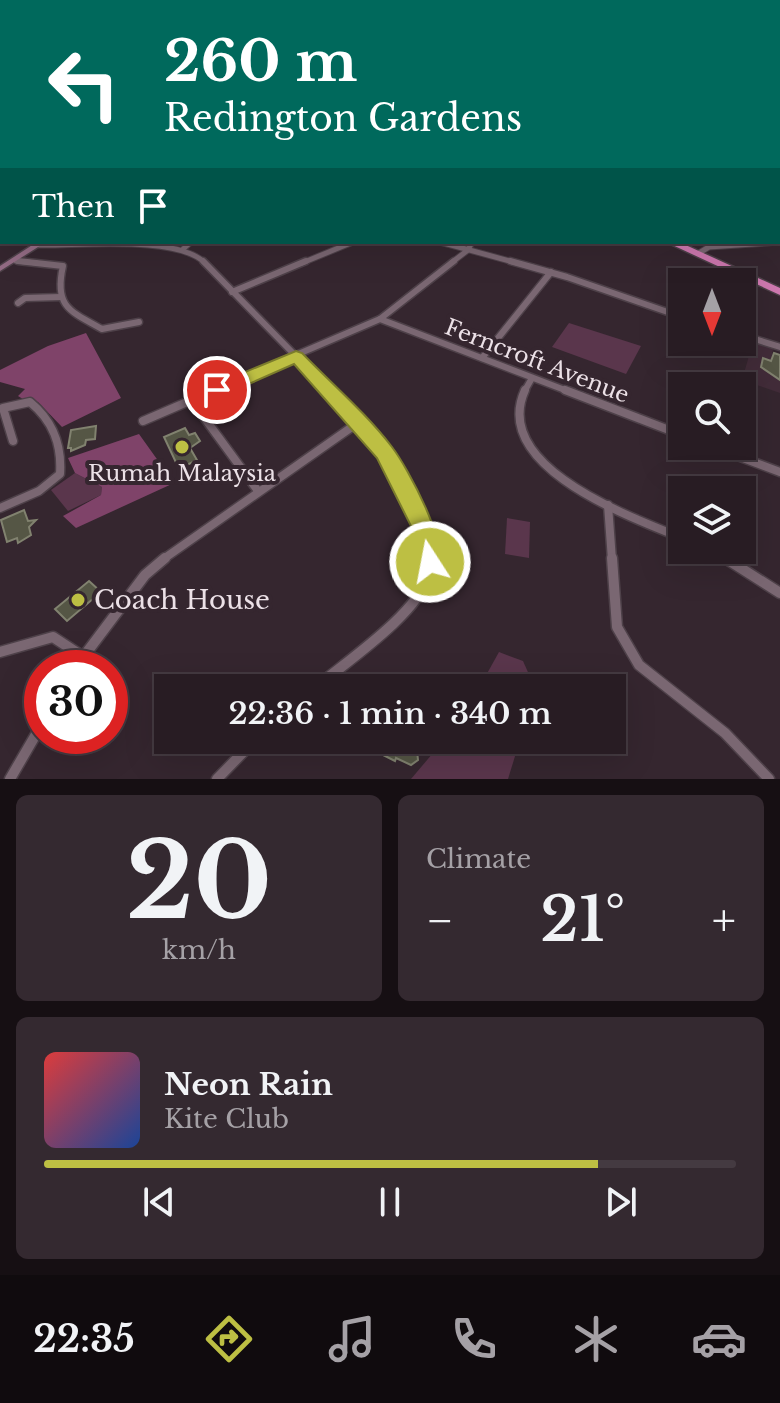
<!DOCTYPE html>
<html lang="en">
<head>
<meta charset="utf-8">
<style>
  :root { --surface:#281c23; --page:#342930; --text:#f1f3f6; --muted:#a5a1a6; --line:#443a41; --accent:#bdbf43 }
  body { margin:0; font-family:"Libre Baskerville",serif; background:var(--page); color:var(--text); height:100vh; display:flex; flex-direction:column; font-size:30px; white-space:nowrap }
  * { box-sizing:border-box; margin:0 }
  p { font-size:26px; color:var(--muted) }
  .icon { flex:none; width:44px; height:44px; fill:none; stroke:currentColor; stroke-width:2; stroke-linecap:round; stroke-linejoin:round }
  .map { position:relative; height:779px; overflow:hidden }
  .side { display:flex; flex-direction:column; gap:16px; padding:16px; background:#160f13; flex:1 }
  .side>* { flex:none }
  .banner { position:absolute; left:0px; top:0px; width:780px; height:244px; box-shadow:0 8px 32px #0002,0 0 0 2px var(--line); background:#00695c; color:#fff; overflow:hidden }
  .needle { width:52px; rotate:180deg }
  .tools { position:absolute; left:668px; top:268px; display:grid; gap:16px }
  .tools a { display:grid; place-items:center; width:88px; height:88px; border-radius:0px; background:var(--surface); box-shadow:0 8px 32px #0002,0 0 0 2px var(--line); font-size:40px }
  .speed { position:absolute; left:24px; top:650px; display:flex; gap:16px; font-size:40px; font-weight:700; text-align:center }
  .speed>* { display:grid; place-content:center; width:104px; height:104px; border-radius:50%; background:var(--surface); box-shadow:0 8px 32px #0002,0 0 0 2px var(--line); line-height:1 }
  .speed .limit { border:12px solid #d22; background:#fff; color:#111 }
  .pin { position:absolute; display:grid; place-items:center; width:68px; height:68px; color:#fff; margin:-34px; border:4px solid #fff; border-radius:50%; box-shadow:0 2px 8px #0007 }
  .me { position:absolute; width:88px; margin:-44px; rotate:349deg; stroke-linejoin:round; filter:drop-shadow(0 0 6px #0008) }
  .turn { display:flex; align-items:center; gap:28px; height:168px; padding:0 32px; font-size:36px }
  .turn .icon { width:104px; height:104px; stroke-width:2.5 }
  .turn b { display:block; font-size:56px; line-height:68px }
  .then { display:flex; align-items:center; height:76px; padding:0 32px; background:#0003; gap:16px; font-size:30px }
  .big { font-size:60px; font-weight:600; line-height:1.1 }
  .side .card { flex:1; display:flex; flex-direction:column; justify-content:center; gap:12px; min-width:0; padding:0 28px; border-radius:12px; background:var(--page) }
  .side .dial { align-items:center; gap:0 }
  .dial b { font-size:104px; line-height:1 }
  .song { display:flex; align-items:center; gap:24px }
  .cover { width:96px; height:96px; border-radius:12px; background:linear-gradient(135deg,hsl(0 70% 55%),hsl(220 70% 35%)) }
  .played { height:8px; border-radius:4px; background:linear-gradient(90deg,var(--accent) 80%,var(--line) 80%) }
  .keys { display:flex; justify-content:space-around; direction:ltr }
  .heat { display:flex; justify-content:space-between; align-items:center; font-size:44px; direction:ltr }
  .side .tiles { flex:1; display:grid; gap:16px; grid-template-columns:1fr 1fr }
  .card:last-child { grid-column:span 2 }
  .trip { position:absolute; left:154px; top:674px; width:472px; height:80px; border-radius:0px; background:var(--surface); box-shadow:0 8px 32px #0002,0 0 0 2px var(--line); font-weight:600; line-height:80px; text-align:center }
  .menu { display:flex; height:128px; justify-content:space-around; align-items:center; background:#100b0e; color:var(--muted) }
  .menu .icon { width:56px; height:56px }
  .menu .active { color:var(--accent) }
  .menu b { font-size:36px; color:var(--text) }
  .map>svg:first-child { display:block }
  .built { fill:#422c39 }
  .green { fill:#5a364c }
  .forest { fill:#7f4369 }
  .building { fill:#555645; stroke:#81826f; stroke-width:2 }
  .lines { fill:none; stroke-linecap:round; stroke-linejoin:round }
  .street-far3-casing { stroke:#4e4149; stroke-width:7 }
  .street-far2-casing { stroke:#4e4149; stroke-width:9 }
  .street-far1-casing { stroke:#4e4149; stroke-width:11 }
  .street-casing { stroke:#4e4149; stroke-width:13 }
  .secondary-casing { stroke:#4e4149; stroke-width:3 }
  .highway-casing { stroke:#4e4149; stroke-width:3 }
  .street-far3 { stroke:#7a6772; stroke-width:5 }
  .street-far2 { stroke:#7a6772; stroke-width:6 }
  .street-far1 { stroke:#7a6772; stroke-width:8 }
  .street { stroke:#7a6772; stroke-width:10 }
  .secondary { fill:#946c85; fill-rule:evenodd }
  .highway { fill:#d079b1; fill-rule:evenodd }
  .route { fill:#bdbf43; stroke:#7b7c2c; stroke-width:2 }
  .poi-dot { fill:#bdbf43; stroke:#35262f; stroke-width:3 }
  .labels { text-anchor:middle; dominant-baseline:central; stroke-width:8; stroke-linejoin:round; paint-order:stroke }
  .street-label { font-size:22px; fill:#ece1e7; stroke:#35262f }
  .poi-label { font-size:22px; fill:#ece1e7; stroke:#35262f }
  .near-poi-label { font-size:26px; fill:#ece1e7; stroke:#35262f; text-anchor:start }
</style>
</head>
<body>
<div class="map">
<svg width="780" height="779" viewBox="0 0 780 779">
  <rect width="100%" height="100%" fill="#35262f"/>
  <path class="built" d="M753 342 773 349 771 361 763 358 761 367 780 380V393L742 380Z"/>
  <g class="green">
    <path d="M569 323 641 346 626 374 552 347Z"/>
    <path d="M75 473 102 487 101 495 68 511 51 490Z"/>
    <path d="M507 518 530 522 529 558 505 554Z"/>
    <path d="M499 652 523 661 535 688H479Z"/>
    <path d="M444 740H520L508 779H411Z"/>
  </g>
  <g class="forest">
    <path d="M86 333 121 398 62 427 38 402 26 401 18 396 25 389 0 382V370L48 346Z"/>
    <path d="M139 434 174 483 76 528 63 516 101 495 102 487 75 473 68 458Z"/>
  </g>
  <g class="building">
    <path d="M774 353 780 355V380L761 367 763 358 771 361Z"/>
    <path d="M96 426 95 439 86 440 85 445 71 451V448H68L71 430Z"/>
    <path d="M185 428 189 435 195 433 200 441 190 448 197 460 179 469 164 437Z"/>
    <path d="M24 510 28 521 36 520 29 527 31 535 18 543 17 538 7 542 1 520Z"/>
    <path d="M89 581 101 592 67 621 55 609Z"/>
    <path d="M371 740H412L416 742 418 760 411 765 396 758 395 761 383 755 384 752 376 748Z"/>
  </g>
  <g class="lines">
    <g class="street-far3-casing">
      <g id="street-far3">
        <path d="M440 242 517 263"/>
        <path d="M39 245C78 246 178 235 205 263"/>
        <path d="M182 250 191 242"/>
        <path d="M699 253 709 247 780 242"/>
        <path d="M16 261 37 263"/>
        <path d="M302 263 353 242"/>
        <path d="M451 263 468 250 472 242"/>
      </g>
    </g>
    <g class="street-far2-casing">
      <g id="street-far2">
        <path d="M18 261 63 266C54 306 69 311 102 329L139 322"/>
        <path d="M203 261 331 392"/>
        <path d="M510 261 567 277 682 317"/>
        <path d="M232 292 306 261"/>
        <path d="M18 303 25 298 61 297"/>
        <path d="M380 319 570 392"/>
        <path d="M742 335 780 347"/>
        <path d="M482 358 551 272"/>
        <path d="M210 392 380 319 454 261"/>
        <path d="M524 392 532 378"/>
      </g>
    </g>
    <g class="street-far1-casing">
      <g id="street-far1">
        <path d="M329 390C370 434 429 496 427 560"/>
        <path d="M525 390C490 467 631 517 682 538"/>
        <path d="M565 390 682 435"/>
        <path d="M192 401 258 491"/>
        <path d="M143 421 215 390"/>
        <path d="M711 446 780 472"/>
        <path d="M608 505 612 560"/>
        <path d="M0 508 39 491 60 474C62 444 53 421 30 402L3 408 13 441"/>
        <path d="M708 550 729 560"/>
        <path d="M162 560 359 422"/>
      </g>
    </g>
    <g class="street-casing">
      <g id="street">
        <path d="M612 558 617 627 639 665 725 733 769 779"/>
        <path d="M725 558 780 593"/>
        <path d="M0 652 53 637 82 656"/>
        <path d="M75 668 145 575 165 558"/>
        <path d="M315 688C343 664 419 613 427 577 428 572 427 564 427 558"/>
        <path d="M10 779 42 724"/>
        <path d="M217 779 255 740"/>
      </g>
    </g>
    <g class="secondary-casing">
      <g id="secondary">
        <rect x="778" y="109" width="2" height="2"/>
        <rect x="0" y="126" width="2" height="4"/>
        <path d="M778 199 780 200V206L778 205Z"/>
        <path d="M37 242H46L0 271V266Z"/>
      </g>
    </g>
    <g class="highway-casing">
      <path id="highway" d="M666 242H679L780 288V295Z"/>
    </g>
    <use href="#street-far3" class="street-far3"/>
    <use href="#street-far2" class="street-far2"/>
    <use href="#street-far1" class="street-far1"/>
    <use href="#street" class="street"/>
    <use href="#secondary" class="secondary"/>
    <use href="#highway" class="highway"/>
  </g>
  <linearGradient id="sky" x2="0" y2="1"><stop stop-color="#1d151a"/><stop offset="0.45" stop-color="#4b4758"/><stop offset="1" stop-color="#4b4758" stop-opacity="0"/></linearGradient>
  <rect width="780" height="197" fill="url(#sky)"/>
  <path class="route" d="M296 351 302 353C332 384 366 413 392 447 408 468 450 546 438 570L430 573 421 570 413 530 377 458 294 364 224 395 217 397 208 390 211 386Z"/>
  <g class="poi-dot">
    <circle cx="182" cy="447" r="8"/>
    <circle cx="78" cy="600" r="8"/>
  </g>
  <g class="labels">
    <g class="street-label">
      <text transform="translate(537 361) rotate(21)">Ferncroft Avenue</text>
    </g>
    <g class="poi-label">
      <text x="182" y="473">Rumah Malaysia</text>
    </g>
    <g class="near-poi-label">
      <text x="94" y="600">Coach House</text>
    </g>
  </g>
</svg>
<div class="tools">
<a><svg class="needle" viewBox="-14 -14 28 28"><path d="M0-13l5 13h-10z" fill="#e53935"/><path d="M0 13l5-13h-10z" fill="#a5a1a6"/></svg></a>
<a><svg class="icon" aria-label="search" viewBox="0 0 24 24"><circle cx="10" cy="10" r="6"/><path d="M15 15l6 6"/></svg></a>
<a><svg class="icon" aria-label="layers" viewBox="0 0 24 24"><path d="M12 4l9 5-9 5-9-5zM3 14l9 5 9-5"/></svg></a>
</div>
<div class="speed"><div class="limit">30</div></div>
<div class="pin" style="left:217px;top:390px;background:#d93025"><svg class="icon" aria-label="arrive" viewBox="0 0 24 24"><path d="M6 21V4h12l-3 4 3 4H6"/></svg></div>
<svg class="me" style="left:430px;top:562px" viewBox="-20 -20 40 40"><circle r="17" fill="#bdbf43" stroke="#fff" stroke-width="3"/><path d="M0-11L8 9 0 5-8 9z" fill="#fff"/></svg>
<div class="trip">22:36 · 1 min · 340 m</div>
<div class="banner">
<div class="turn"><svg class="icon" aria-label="left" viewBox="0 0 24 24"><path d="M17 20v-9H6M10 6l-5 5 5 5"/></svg><div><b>260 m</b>Redington Gardens</div></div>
<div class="then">Then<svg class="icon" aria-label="arrive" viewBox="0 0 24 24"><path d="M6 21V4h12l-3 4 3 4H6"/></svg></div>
</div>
</div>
<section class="side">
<div class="tiles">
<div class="card dial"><b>20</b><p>km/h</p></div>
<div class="card"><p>Climate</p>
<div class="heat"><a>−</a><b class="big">21°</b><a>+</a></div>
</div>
<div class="card">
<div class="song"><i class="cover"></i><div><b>Neon Rain</b><p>Kite Club</p></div></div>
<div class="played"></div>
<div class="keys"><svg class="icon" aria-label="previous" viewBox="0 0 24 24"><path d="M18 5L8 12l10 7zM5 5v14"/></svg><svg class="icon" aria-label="pause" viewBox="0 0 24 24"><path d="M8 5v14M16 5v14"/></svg><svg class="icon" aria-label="next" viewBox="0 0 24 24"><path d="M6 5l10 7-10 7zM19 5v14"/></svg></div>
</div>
</div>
</section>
<nav class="menu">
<b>22:35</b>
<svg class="icon active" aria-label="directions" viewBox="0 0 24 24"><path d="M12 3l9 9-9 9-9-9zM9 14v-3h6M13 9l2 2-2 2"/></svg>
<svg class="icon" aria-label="music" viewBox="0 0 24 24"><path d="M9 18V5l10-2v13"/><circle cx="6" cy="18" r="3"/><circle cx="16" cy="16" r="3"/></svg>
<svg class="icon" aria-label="phone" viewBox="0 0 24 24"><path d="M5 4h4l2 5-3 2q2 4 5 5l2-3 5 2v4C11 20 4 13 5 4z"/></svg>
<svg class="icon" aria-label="climate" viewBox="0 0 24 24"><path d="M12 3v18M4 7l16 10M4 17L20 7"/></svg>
<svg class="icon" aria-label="car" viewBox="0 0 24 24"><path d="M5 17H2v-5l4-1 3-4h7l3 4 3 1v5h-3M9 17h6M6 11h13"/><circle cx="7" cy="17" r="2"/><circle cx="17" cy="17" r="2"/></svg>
</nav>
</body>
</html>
